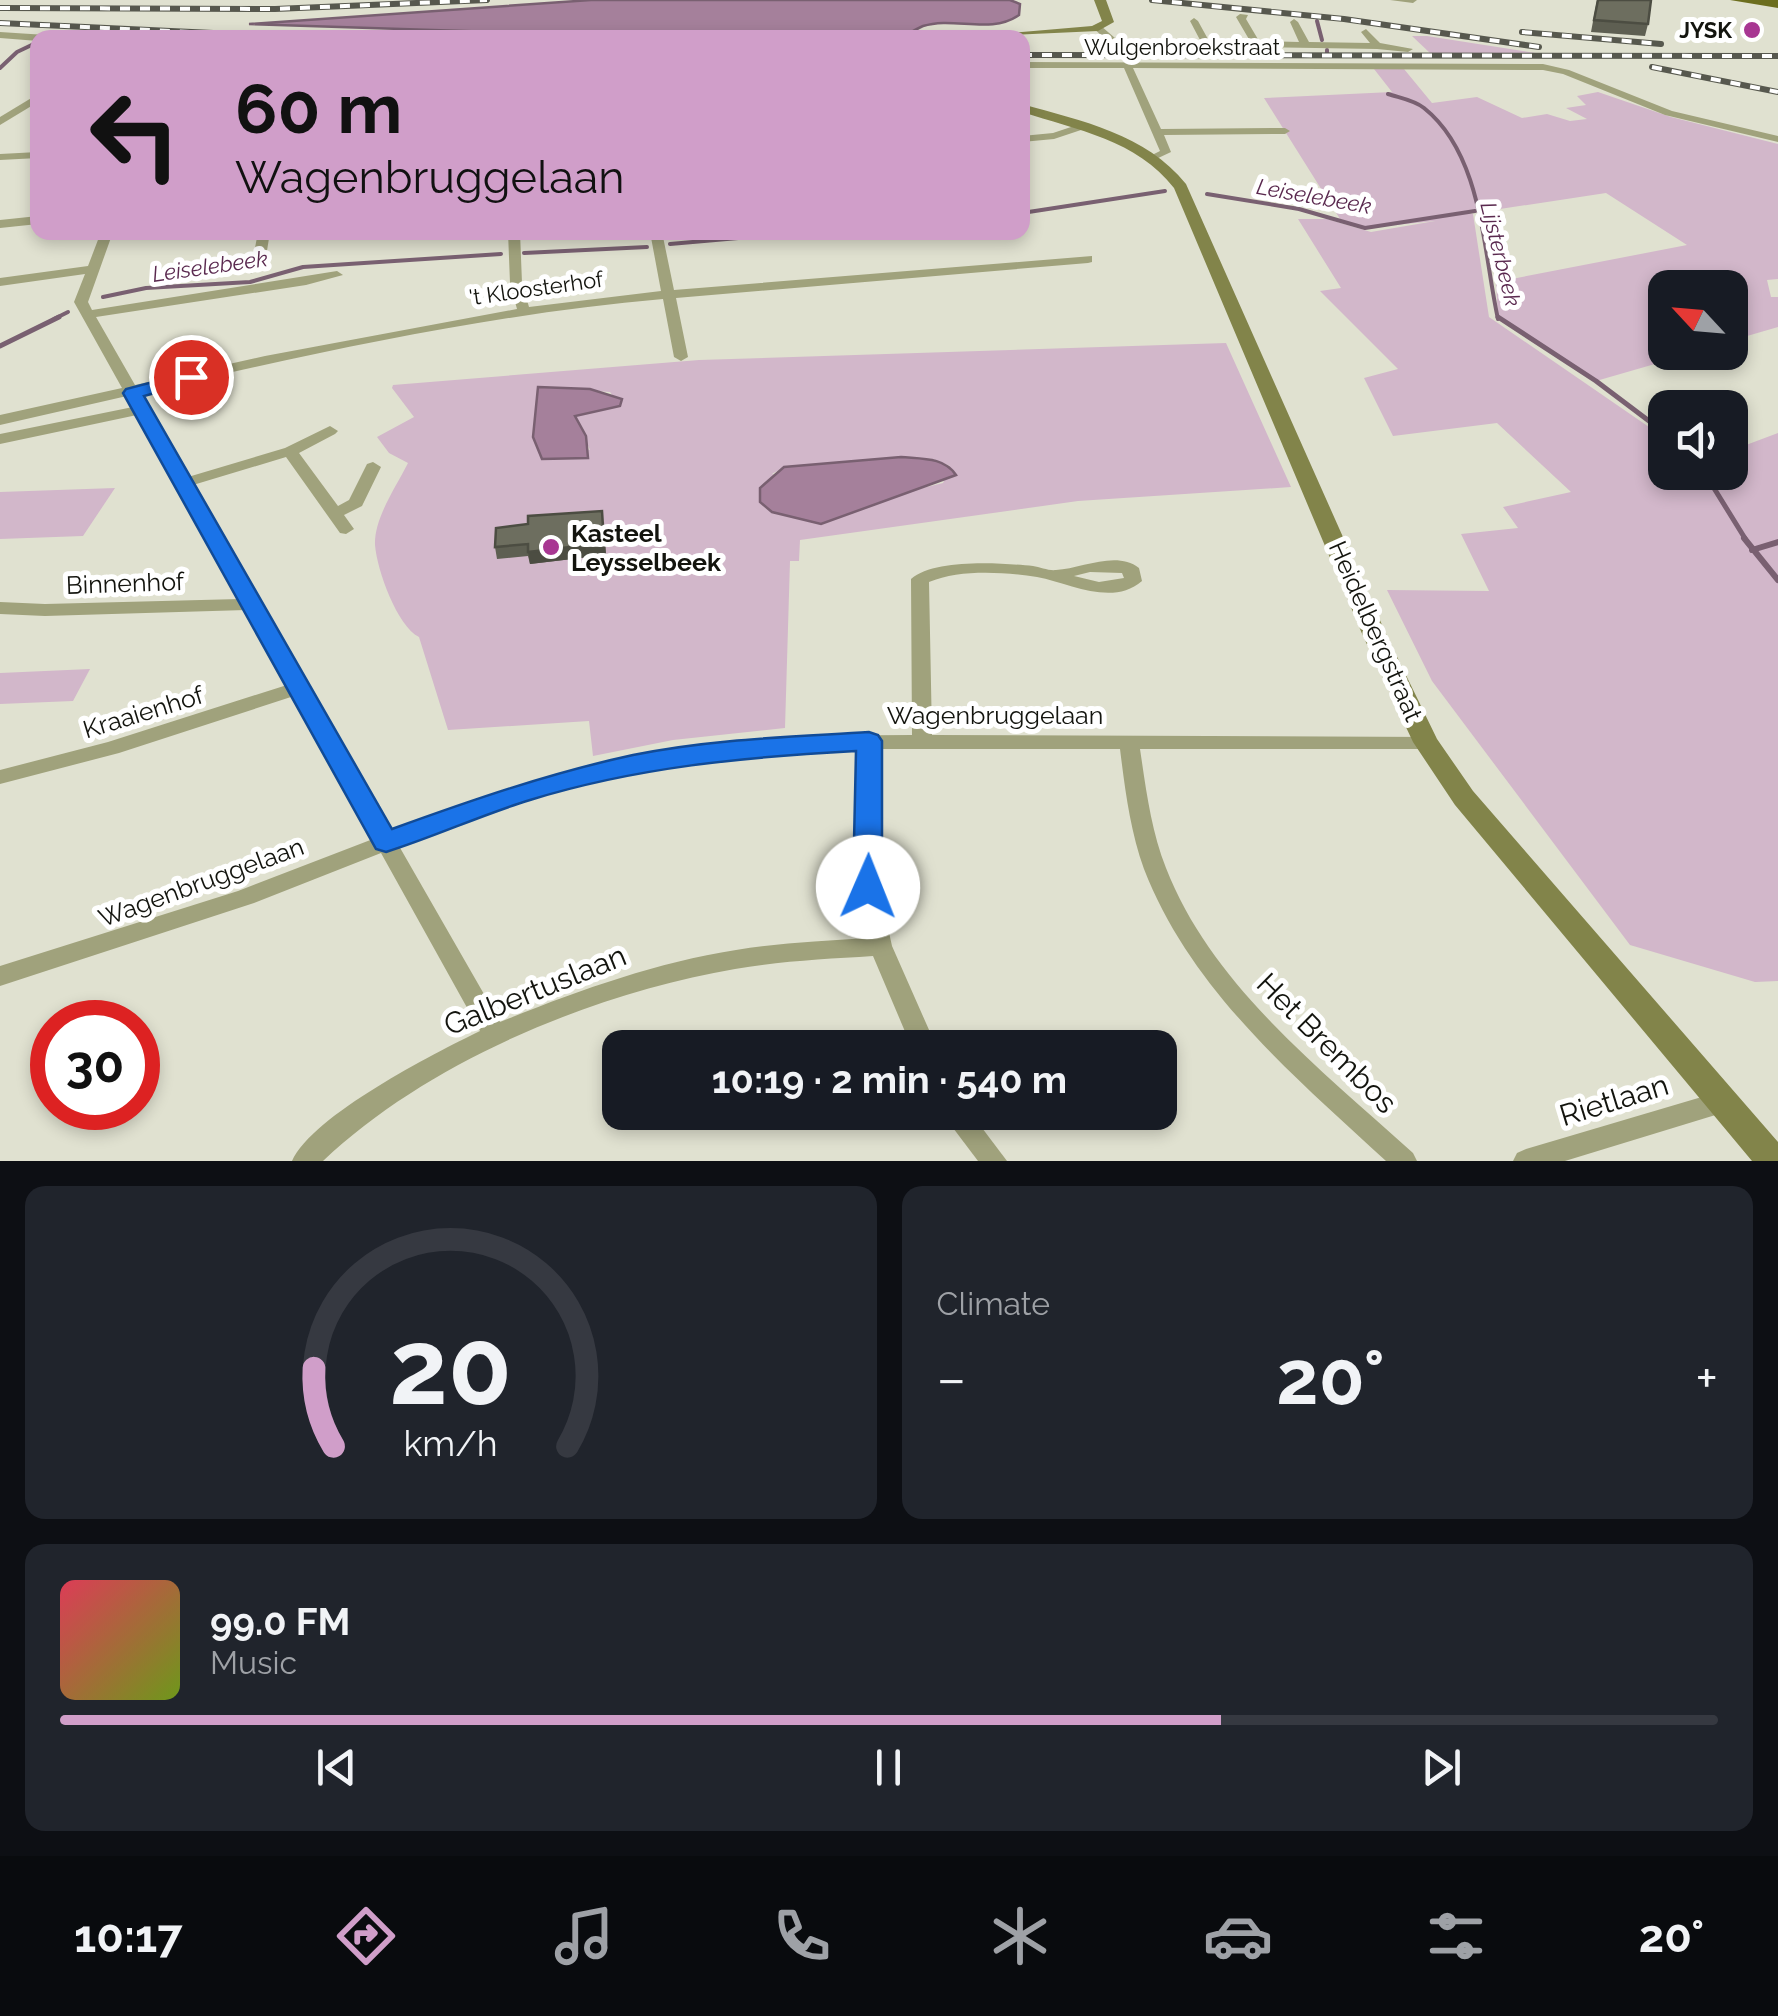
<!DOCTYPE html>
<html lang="en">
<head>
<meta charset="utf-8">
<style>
  :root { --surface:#171b24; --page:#20242c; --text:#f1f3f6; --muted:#9ea1a6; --line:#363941; --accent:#d09ec9 }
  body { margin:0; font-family:Raleway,sans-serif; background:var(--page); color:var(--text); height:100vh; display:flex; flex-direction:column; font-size:38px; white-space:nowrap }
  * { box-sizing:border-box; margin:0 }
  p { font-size:32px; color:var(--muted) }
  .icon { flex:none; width:55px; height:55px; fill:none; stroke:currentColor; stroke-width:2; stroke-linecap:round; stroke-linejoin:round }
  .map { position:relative; height:1161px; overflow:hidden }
  .sheet { display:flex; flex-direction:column; gap:25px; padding:25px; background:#0d0f14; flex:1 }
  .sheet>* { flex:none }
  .top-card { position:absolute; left:30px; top:30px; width:1000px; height:210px; border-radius:20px; box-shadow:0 5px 15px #0003; background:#d09ec9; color:#111; overflow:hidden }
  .needle { width:65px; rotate:296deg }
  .tools { position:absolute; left:1648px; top:270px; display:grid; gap:20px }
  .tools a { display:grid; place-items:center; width:100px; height:100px; border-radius:20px; background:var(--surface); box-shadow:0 5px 15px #0003; font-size:50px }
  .speed { position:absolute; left:30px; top:1000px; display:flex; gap:20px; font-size:50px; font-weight:700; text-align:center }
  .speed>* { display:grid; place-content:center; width:130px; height:130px; border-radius:50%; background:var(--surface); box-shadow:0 5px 15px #0003; line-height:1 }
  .speed .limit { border:15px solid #d22; background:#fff; color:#111 }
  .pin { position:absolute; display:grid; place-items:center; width:85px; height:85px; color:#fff; margin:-42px; border:5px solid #fff; border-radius:50%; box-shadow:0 2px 10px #0007 }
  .me { position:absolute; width:110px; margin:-55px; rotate:1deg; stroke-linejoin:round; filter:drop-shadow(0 0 8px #0008) }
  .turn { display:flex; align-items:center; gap:35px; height:210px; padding:0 40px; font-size:45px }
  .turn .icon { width:130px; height:130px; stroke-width:2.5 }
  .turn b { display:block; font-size:70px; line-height:85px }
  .big { font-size:75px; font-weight:700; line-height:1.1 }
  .sheet .tile { flex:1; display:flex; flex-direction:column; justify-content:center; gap:15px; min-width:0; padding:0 35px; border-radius:20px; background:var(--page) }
  .sheet .dial { align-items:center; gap:0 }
  .dial svg { height:260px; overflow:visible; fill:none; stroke:var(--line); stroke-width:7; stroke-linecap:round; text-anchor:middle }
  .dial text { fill:var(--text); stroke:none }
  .song { display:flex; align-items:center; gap:30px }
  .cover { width:120px; height:120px; border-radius:15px; background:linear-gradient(135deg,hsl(350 70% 55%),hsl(80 70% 35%)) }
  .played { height:10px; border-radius:5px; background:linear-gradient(90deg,var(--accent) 70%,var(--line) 70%) }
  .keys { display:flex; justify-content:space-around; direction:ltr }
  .heat { display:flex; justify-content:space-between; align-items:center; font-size:55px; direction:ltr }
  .sheet .tiles { flex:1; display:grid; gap:25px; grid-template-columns:1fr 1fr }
  .tile:last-child { grid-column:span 2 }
  .trip { position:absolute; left:602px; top:1030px; width:575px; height:100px; border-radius:20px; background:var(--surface); box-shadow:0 5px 15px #0003; font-weight:700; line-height:100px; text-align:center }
  .menu { display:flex; height:160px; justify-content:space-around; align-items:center; background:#090b0e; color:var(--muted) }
  .menu .icon { width:70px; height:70px }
  .menu .on { color:var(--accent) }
  .menu b { font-size:45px; color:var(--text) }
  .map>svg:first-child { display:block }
  .green { fill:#d2b7ca; fill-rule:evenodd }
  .water { fill:#a5809b; stroke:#796071; stroke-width:2.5 }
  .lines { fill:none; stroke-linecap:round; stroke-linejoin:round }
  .stream-far2 { stroke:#796071; stroke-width:4 }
  .stream-far1 { stroke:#796071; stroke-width:5 }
  .stream { stroke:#796071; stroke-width:6 }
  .minor { fill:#a0a27c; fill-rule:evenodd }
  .tertiary { fill:#a0a27c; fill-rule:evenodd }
  .secondary { fill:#82844a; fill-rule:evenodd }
  .primary { fill:#6c6e1e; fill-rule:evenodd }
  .rail-casing { stroke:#57584e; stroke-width:6 }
  .rail { stroke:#fff; stroke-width:4; stroke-dasharray:10; stroke-linecap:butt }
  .wall { fill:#5e5f52 }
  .shaded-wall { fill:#4c4d42 }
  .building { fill:#6d6e5f; stroke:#4c4d42; stroke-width:2.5 }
  .route { fill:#1a73e8; stroke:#114b97; stroke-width:2.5 }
  .poi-dot { fill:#a83792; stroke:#fff; stroke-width:4 }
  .labels { text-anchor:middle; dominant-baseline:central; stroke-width:10; stroke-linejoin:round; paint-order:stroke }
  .far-poi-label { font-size:22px; font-weight:bold; fill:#13140e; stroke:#fff; text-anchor:end }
  .far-street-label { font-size:22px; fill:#13140e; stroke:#fff }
  .far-water-label { font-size:22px; font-style:italic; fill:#5a294f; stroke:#fff }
  .poi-label { font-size:25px; font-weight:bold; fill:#13140e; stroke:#fff; text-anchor:start }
  .street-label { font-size:25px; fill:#13140e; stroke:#fff }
  .near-street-label { font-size:30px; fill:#13140e; stroke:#fff }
</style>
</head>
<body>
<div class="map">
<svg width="1778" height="1161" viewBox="0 0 1778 1161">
  <rect width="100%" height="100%" fill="#e0e1d0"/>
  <g class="green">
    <path d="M1412 36H1427L1542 54H1431Z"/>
    <path d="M1374 69H1404L1432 103 1477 97 1522 118 1547 114 1570 121 1587 119 1566 108 1586 105 1577 96 1598 92 1671 117 1778 144V279L1767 280 1771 297H1778V327L1730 341V288H1665V352L1693 353 1596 381 1498 319 1496 282 1687 245 1606 193 1467 214H1473L1489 317 1665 438V472H1730V451L1778 433V981L1755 982 1630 945 1432 681 1387 590 1489 591 1461 534 1518 528 1503 507 1571 492 1497 423 1393 436 1364 378 1398 369 1320 291 1341 288 1298 219H1327L1371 232 1435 221 1365 228 1340 219 1264 98 1392 92Z"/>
    <path d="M1226 343 1291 487 1078 501 800 540 799 561H790L785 728 673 740 593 756 589 721 448 730 419 637C397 626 377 570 375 545 374 518 396 487 408 463L389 453 377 437 414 417 392 388 393 385 699 360ZM539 387 610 392 620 406 575 416 590 450 533 437ZM901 457 933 459 950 466 943 483 902 493 861 510 772 474 784 467Z"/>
    <path d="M115 488 83 536 0 539V492Z"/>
    <path d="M90 669 73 701 0 704V673Z"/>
  </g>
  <g class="water">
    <path d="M591 0H1010L1020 4 1019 15C990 35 954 16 923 26 916 29 908 34 901 38L654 37 249 24Z"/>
    <path d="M538 387 590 389 622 399 620 406 575 416 586 436 588 458 542 459 533 437Z"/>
    <path d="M901 457C922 459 944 457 956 475L821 524 772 512 760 502V488L784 467Z"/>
  </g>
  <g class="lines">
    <g class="stream-far2">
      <path d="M1317 21 1322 40"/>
      <path d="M52 35 57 32"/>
      <path d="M1327 50V54"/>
      <path d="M0 68 17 52 38 42"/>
      <path d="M1388 94C1400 98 1414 100 1424 108 1483 155 1483 252 1498 319"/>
      <path d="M1207 194 1299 209 1365 228 1475 211"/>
      <path d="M1022 213 1165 191"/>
      <path d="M670 244 807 232"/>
      <path d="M524 253 647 247"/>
      <path d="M103 297 146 288 250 282 303 267 501 254"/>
      <path d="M54 319 68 312"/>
    </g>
    <g class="stream-far1">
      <path d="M1498 317 1596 381 1665 433"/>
      <path d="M0 346 59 317"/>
      <path d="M1704 472 1746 540"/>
    </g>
    <g class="stream">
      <path d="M1744 538 1778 580"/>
      <path d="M1752 550 1778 542"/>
    </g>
    <g class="minor">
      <path d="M1390 0H1417L1413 3Z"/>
      <path d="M1240 14 1248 15 1246 19 1259 41 1299 42 1290 22 1294 19 1298 22 1309 42 1370 43 1361 32 1366 29 1380 43 1413 49 1408 52 1377 49 1124 45 1109 42 1093 28 1101 26 1115 38 1124 39 1200 40 1190 21 1194 18 1198 21 1209 41H1250L1236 17Z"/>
      <path d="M1022 62 1543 64 1569 70 1672 111 1778 136V142L1665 115 1563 74 1543 70 1133 68 1161 129 1285 128 1290 131 1285 134 1164 135 1171 152 1154 160 1148 157 1160 151 1124 68H1022Z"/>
      <path d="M38 94V102L0 125V117Z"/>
      <path d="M1080 124 1085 127 1084 129 1054 139 1022 142V136L1053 133Z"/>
      <path d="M38 152V158L0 160V154Z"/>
      <path d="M38 216V224L0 228V220Z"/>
      <path d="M101 232H113L88 302 92 310 337 271 343 275 306 285 96 317 135 385 265 356 517 309 510 283 508 232H520L522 283 529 307 661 291 650 232H662L674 290 1092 256V262L1088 263 676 298 688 357 681 361 674 357 663 299C489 314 310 354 140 393L188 477 285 448 330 426 338 431 335 434 299 453 338 506 349 500 367 464 373 462 381 467 362 506 344 515 354 529 346 534 340 533 286 457 193 485 391 832C481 797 573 765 669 751 750 739 831 735 912 735L911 579C935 558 1002 563 1033 566 1040 567 1049 571 1056 570 1081 569 1116 550 1139 568L1142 581C1112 607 1070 583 1037 577 1004 572 960 569 929 582L932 735 1433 737 1436 742 1433 747 1426 749H1140C1146 789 1151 830 1166 868 1212 986 1322 1070 1413 1153L1417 1161H1386C1293 1075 1191 990 1144 869 1130 830 1125 789 1120 749H879V887L892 946 937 1048H912L873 956C827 959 780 961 735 969 594 993 427 1062 323 1161H292C313 1115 433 1054 480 1031L381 853 254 903 0 986V966L238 891 373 839 294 696 119 753 0 784V770L108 742 287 685 246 610 45 616 0 614V602L45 604 240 599 137 415 0 444V434L133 407 127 396 0 425V415L122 388 74 302 85 274 0 286V278L88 266ZM1090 572 1122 573 1124 578 1099 582 1074 576ZM818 749H859L857 887 867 938C823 941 779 943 736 950 654 963 577 991 500 1022L399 846C486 812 573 782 665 766 715 756 767 754 818 749Z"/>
      <path d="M258 232H270L266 257 259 261 257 270 251 274 245 270 247 257 254 253Z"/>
      <path d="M1722 1091 1731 1094 1735 1102 1731 1110 1722 1113 1565 1161H1513L1517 1153 1526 1149Z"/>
      <path d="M941 1112H970L1007 1161H978Z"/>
    </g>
    <path class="tertiary" d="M0 32 46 35 51 38H38V41L0 38Z"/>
    <g class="secondary">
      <path d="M1094 0H1106L1114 22 1098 31 949 38 1092 26 1102 21Z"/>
      <path d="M1022 104C1082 121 1146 134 1186 184L1387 636 1437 739 1473 791 1778 1142V1161H1752L1455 805 1413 742 1363 636 1174 188C1137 140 1077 130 1022 112Z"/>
    </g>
    <path class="primary" d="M1730 0H1778V8Z"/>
    <g class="rail-casing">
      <g id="rail">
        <path d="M1152 0 1344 19 1539 47"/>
        <path d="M0 8 275 9 487 0"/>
        <path d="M0 23 317 38"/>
        <path d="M1522 32 1661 44"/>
        <path d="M1022 55 1778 56"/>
        <path d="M1652 67 1778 92"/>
      </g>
    </g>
    <use href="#rail" class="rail"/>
  </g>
  <g class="wall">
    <path d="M1597 0 1648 24 1645 36 1591 32Z"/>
    <path d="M604 522 606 555 530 564 528 556 497 559 495 547Z"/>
  </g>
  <path class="shaded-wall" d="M602 511 606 555 530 564 528 552Z"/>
  <g class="building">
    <path d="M1598 0H1651L1648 24 1594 20Z"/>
    <path d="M602 511 604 543 528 552V544L495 547 496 528 528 524V516Z"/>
  </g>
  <path class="route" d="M191 372 198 373V381L144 396 392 829C472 800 550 773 633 755 711 739 790 737 869 732L878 735 882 741V887L878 895 868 898 857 895 853 887 856 751C745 757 637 767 530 800 481 815 434 837 386 852L376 849 123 393 126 389Z"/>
  <g class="poi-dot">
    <circle cx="1752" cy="30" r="10"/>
    <circle cx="551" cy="547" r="10"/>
  </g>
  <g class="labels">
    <g class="far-poi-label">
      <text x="1732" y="30">JYSK</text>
    </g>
    <g class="far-street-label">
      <text x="1182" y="47">Wulgenbroekstraat</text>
      <text transform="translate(536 288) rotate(-8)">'t Kloosterhof</text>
    </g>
    <g class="far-water-label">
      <text transform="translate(1314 196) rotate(10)">Leiselebeek</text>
      <text transform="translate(1501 254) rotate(76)">Lijsterbeek</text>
      <text transform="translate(210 266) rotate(-8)">Leiselebeek</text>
    </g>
    <g class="poi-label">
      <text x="571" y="533">Kasteel<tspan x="571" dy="29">Leysselbeek</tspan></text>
    </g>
    <g class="street-label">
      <text transform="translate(125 583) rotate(-2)">Binnenhof</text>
      <text transform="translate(1376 631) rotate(66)">Heidelbergstraat</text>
      <text transform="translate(143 712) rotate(-17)">Kraaienhof</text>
      <text x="995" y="715">Wagenbruggelaan</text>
      <text transform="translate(201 882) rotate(-20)">Wagenbruggelaan</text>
    </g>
    <g class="near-street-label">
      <text transform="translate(535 990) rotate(-22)">Galbertuslaan</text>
      <text transform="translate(1327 1043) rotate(45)">Het Brembos</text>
      <text transform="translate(1614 1100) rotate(-17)">Rietlaan</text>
    </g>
  </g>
</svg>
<div class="tools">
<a><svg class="needle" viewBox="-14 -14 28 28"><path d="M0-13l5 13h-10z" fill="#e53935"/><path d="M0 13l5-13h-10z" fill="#9ea1a6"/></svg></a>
<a><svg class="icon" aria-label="sound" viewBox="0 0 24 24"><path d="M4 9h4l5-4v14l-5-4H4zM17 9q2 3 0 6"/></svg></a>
</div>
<div class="speed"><div class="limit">30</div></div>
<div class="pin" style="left:191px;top:377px;background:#d93025"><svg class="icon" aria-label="arrive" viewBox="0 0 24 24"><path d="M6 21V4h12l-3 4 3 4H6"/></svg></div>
<svg class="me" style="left:868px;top:887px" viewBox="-20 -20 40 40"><circle r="19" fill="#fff"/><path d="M0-13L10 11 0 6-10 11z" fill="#1a73e8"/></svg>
<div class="trip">10:19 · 2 min · 540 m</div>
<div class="top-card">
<div class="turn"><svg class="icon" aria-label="left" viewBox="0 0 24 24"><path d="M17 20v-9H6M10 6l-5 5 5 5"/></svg><div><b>60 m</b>Wagenbruggelaan</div></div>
</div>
</div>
<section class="sheet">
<div class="tiles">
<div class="tile dial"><svg viewBox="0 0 100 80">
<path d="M14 69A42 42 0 1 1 86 69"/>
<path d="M14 69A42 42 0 0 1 8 45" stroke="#d09ec9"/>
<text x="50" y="56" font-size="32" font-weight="700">20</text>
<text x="50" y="72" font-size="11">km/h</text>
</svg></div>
<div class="tile"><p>Climate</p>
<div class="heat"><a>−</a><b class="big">20°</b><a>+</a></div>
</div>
<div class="tile">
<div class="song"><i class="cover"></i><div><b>99.0 FM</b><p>Music</p></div></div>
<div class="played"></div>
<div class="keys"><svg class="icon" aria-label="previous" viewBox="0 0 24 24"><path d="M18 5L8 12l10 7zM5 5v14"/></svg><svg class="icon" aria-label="pause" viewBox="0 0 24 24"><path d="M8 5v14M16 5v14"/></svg><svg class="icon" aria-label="next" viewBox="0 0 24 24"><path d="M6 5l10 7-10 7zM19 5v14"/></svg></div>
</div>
</div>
</section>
<nav class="menu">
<b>10:17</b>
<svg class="icon on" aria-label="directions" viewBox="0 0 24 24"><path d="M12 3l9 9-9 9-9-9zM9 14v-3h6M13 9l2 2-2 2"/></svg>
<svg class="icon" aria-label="music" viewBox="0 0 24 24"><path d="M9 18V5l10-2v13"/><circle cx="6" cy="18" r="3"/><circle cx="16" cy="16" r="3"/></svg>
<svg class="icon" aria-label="phone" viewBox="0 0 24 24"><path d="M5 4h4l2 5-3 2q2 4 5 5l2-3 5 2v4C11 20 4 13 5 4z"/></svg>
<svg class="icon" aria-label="climate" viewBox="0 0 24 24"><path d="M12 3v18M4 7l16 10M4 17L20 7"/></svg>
<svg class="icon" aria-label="car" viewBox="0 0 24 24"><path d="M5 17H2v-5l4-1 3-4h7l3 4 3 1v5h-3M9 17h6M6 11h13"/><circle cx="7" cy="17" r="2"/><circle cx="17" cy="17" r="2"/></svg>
<svg class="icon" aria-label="filters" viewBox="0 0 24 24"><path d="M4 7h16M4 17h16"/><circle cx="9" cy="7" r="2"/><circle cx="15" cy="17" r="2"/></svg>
<b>20°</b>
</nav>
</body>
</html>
